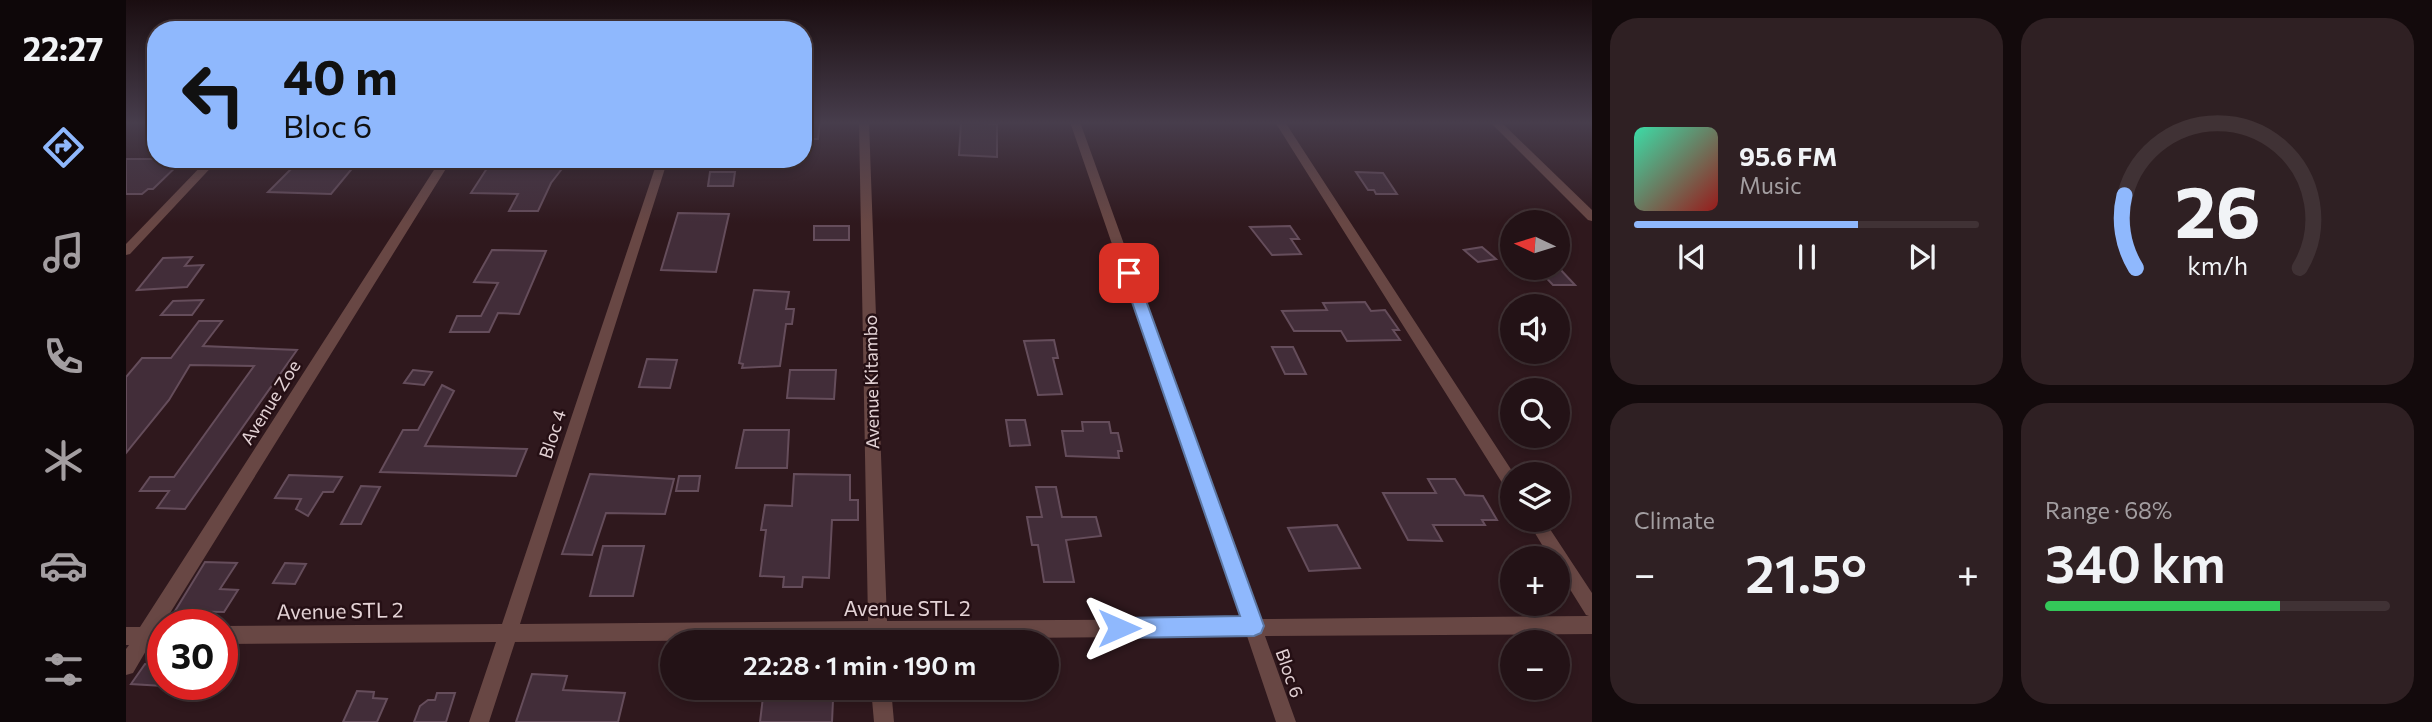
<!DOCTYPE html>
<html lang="en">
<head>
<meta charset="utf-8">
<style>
  :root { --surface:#231216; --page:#2f2023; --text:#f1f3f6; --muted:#a39ea1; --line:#403235; --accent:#8fb8fd }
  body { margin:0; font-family:Commissioner,sans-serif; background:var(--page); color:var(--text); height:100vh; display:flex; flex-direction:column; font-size:26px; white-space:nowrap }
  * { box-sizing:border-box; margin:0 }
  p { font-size:23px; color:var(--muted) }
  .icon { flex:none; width:38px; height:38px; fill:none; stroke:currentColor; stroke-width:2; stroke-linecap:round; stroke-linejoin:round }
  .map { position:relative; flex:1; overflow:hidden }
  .panel { display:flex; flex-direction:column; gap:18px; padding:18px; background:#130a0c; width:840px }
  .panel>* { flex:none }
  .guide { position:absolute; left:21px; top:21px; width:665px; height:147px; border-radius:28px; box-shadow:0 4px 10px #0003,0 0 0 2px var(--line); background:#8fb8fd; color:#111; overflow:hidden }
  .needle { width:46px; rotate:274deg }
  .controls { position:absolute; left:1374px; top:210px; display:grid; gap:14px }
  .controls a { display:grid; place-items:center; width:70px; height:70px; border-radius:50%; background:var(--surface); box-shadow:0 4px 10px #0003,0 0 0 2px var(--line); font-size:35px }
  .speed { position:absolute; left:21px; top:609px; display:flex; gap:14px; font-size:35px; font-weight:700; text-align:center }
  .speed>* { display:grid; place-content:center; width:91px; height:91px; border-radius:50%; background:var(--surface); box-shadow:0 4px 10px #0003,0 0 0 2px var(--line); line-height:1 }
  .speed .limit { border:10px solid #d22; background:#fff; color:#111 }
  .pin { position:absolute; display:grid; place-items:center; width:60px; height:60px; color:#fff; margin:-30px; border-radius:14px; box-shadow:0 4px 10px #0006 }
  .me { position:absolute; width:77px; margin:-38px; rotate:90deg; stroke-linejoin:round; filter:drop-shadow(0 0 5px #0008) }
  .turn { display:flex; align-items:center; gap:24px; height:147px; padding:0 21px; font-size:32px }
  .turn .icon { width:91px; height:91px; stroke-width:2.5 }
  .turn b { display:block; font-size:49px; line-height:60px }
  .big { font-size:52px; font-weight:600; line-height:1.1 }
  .panel .tile { flex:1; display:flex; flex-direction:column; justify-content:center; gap:10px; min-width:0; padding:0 24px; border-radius:28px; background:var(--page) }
  .panel .dial { align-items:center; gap:0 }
  .dial svg { height:182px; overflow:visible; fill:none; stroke:var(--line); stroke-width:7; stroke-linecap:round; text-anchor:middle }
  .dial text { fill:var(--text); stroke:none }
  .song { display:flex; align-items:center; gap:21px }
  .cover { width:84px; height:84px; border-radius:10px; background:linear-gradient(135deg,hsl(160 70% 55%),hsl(0 70% 35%)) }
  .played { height:7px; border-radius:4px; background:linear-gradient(90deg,var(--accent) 65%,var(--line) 65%) }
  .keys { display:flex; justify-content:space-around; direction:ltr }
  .heat { display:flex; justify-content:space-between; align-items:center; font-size:38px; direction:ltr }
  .charge { height:10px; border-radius:5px; background:linear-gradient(90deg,#34c759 68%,var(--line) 0) }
  .panel .tiles { flex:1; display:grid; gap:18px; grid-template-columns:repeat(2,1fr) }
  .trip { position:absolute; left:534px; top:630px; width:399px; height:70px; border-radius:35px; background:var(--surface); box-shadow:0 4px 10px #0003,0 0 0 2px var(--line); font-weight:600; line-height:70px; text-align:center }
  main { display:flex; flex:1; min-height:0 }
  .tabs { display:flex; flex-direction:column; width:126px; justify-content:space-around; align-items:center; background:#0e0709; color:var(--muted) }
  .tabs .icon { width:49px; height:49px }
  .tabs .active { color:var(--accent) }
  .tabs b { font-size:32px; color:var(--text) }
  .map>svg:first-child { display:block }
  .building { fill:#422d39; stroke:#654d5b; stroke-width:2 }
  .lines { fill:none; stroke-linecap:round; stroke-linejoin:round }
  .minor { fill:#684744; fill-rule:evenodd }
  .route { fill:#8fb8fd; stroke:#5d78a4; stroke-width:2 }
  .labels { text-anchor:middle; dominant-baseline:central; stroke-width:5; stroke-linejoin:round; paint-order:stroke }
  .street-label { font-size:18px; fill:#e3d2d5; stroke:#250f14 }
  .near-street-label { font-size:21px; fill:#e3d2d5; stroke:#250f14 }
</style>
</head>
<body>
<main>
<nav class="tabs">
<b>22:27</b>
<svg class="icon active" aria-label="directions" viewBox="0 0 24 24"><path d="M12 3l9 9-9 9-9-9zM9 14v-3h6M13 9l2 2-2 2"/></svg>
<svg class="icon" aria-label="music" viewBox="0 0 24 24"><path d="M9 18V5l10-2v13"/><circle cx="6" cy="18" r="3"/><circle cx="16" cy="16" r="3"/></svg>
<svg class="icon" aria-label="phone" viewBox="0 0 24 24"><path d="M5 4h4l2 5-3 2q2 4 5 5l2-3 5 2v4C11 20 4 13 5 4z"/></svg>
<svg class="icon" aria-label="climate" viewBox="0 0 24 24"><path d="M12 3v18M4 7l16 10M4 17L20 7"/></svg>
<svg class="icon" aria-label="car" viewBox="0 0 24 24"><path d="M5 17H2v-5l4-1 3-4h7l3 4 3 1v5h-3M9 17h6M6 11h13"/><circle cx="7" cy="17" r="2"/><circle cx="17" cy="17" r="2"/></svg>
<svg class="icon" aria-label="filters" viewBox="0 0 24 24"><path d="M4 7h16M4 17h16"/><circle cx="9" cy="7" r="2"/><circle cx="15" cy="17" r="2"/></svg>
</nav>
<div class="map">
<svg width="1466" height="722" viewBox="0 0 1466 722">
  <rect width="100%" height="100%" fill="#2f181d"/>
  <g class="building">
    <path d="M679 122H694L692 139H677Z"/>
    <path d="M835 122 871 124V157L833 155Z"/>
    <path d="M0 159H58L27 189H22L16 194H0Z"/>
    <path d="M175 159H234L205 194 142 192Z"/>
    <path d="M367 159H428L442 161 425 183 412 211H383L392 194 345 193Z"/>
    <path d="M584 172H609L607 186H582Z"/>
    <path d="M1230 172 1257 173 1271 194H1250L1248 190H1242Z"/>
    <path d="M552 213 603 214 590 272 535 270Z"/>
    <rect x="688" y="226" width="35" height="14"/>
    <path d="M1164 226 1173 239H1165L1175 254 1146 255 1124 227Z"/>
    <path d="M1356 247 1370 259 1352 262 1338 250Z"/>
    <path d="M366 250 420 251 393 314 372 313 363 332H324L331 316H355L372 283 348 282Z"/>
    <path d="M66 257 59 266 77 265 61 287 11 290 37 258Z"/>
    <path d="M1411 268H1433L1449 285H1427Z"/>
    <path d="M628 290 663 292 660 309H668L666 324H660L654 366 616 368 617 364 613 363Z"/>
    <path d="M77 300 66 315H35L47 301Z"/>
    <path d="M1239 302 1245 311 1259 310 1273 330H1267L1274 340 1221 341 1215 331H1168L1156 311 1201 310 1197 303Z"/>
    <path d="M73 321H96L77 346 171 350 59 509 31 508 43 491H14L24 477H48L128 366 64 365 43 400 0 453V377L16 358H45Z"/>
    <path d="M928 340 932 358H927L936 394 912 395 898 341Z"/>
    <path d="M1146 347H1167L1180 374H1159Z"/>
    <path d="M521 359 551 360 544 388 513 387Z"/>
    <path d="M287 370 306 372 298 385 278 383Z"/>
    <path d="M664 370H710L708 399 661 398Z"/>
    <path d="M316 385 328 391 299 446 401 449 390 476 254 472 277 430H292Z"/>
    <path d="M880 420H899L904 445 884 446Z"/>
    <path d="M956 422H983L985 433H992L996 451H992L993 458 940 456 936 431H957Z"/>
    <path d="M618 430H663L661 468H610Z"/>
    <path d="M464 474 548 479 539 514 480 513 466 555 436 554Z"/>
    <path d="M668 474 724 475V500H732V520H706L703 578 677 577 676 587H657L658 577 634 576 640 530H635L639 505 666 506Z"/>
    <path d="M163 475 216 477 207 492H197L182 516 170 509 175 499 149 498Z"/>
    <path d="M553 476H574L572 491H550Z"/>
    <path d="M1302 479H1329L1339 495 1357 496 1371 520H1356L1359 525H1307L1316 541 1282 540 1257 493H1310Z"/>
    <path d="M235 486 254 487 235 524H215Z"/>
    <path d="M910 487H930L936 517H970L975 536 940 540 948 582H918L912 545H906L901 517H916Z"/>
    <path d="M1211 525 1234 568 1183 571 1162 528Z"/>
    <path d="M477 546H518L507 596H464Z"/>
    <path d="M79 562 111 563 94 589 112 590 98 612 49 611Z"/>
    <path d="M159 563 180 564 169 584 147 583Z"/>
    <path d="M19 664 37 665V686L5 684Z"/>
    <path d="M406 674 441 676 437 690 499 693 492 722H390Z"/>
    <path d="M231 691 248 692 247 698 261 699 251 722H217Z"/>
    <path d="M311 693H329L320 722H288L294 706 302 700H309Z"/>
    <path d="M637 697 707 700 706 722H634Z"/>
  </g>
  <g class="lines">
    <g class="minor">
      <path d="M733 122H743L761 621 1115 619 944 122H954L1133 619 1463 616 1460 615 1432 570V558H1424L1401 520H1418L1466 593V634L1139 636 1170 722H1150L1121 636 761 639V642H743V639L389 642 363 722H343L370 642 96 644V626L376 624 532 159H542L394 624 742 621Z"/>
      <path d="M1149 122H1159L1388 474H1386V491L1380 489Z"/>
      <path d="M1364 122H1375L1466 210V221L1462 220Z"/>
      <path d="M82 159H93L4 254 0 255V244Z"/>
      <path d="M315 159H326L36 626 37 644H24L7 673 0 675V649L3 645H0V627H14Z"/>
      <path d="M745 688H765L768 722H748Z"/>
    </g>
  </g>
  <linearGradient id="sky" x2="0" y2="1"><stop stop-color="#1a0d10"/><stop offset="0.55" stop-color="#473d4c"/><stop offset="1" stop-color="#473d4c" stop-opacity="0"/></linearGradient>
  <rect width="1466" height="223" fill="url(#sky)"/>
  <path class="route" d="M1003 268 1010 273 1138 626 1135 633 1128 636 993 638 986 635 983 628 986 620 993 618 1114 616 996 273Z"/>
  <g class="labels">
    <g class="street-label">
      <text transform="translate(745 382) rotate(-91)">Avenue Kitambo</text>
      <text transform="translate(144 402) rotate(-58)">Avenue Zoe</text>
      <text transform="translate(426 434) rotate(-72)">Bloc 4</text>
      <text transform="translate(1164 673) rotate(71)">Bloc 6</text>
    </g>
    <g class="near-street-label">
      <text x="781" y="607">Avenue STL 2</text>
      <text transform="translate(214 610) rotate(-1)">Avenue STL 2</text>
    </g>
  </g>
</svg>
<div class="controls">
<a><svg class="needle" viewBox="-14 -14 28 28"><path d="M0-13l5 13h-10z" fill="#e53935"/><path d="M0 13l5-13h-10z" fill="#a39ea1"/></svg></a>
<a><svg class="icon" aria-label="sound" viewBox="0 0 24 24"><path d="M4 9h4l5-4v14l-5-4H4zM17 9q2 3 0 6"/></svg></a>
<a><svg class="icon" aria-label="search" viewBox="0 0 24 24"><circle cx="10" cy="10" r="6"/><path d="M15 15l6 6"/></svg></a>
<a><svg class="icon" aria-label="layers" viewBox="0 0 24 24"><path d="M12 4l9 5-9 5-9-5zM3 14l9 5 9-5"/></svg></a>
<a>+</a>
<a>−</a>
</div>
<div class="speed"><div class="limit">30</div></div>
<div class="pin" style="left:1003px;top:273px;background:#d93025"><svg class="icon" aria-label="arrive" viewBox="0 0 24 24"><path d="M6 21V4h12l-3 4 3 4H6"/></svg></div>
<svg class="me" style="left:993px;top:628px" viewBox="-20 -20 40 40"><path d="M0-17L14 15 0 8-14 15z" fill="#8fb8fd" stroke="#fff" stroke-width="4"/></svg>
<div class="trip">22:28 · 1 min · 190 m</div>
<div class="guide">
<div class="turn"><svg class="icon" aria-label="left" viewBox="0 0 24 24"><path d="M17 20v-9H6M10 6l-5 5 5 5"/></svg><div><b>40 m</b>Bloc 6</div></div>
</div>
</div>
<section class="panel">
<div class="tiles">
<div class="tile">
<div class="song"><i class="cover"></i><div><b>95.6 FM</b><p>Music</p></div></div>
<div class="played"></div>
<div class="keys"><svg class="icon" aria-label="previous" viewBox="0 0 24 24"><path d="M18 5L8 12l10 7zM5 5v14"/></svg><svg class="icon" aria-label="pause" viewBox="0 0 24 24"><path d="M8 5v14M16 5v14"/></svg><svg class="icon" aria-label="next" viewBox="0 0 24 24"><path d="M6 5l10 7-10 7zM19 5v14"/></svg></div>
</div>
<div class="tile dial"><svg viewBox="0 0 100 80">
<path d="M14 69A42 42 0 1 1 86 69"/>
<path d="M14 69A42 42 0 0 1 9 37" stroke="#8fb8fd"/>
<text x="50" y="56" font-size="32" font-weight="700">26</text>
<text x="50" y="72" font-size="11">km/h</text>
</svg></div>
<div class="tile"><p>Climate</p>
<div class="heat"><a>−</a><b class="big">21.5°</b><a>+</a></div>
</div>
<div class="tile"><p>Range · 68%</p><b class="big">340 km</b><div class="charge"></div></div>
</div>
</section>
</main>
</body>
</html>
